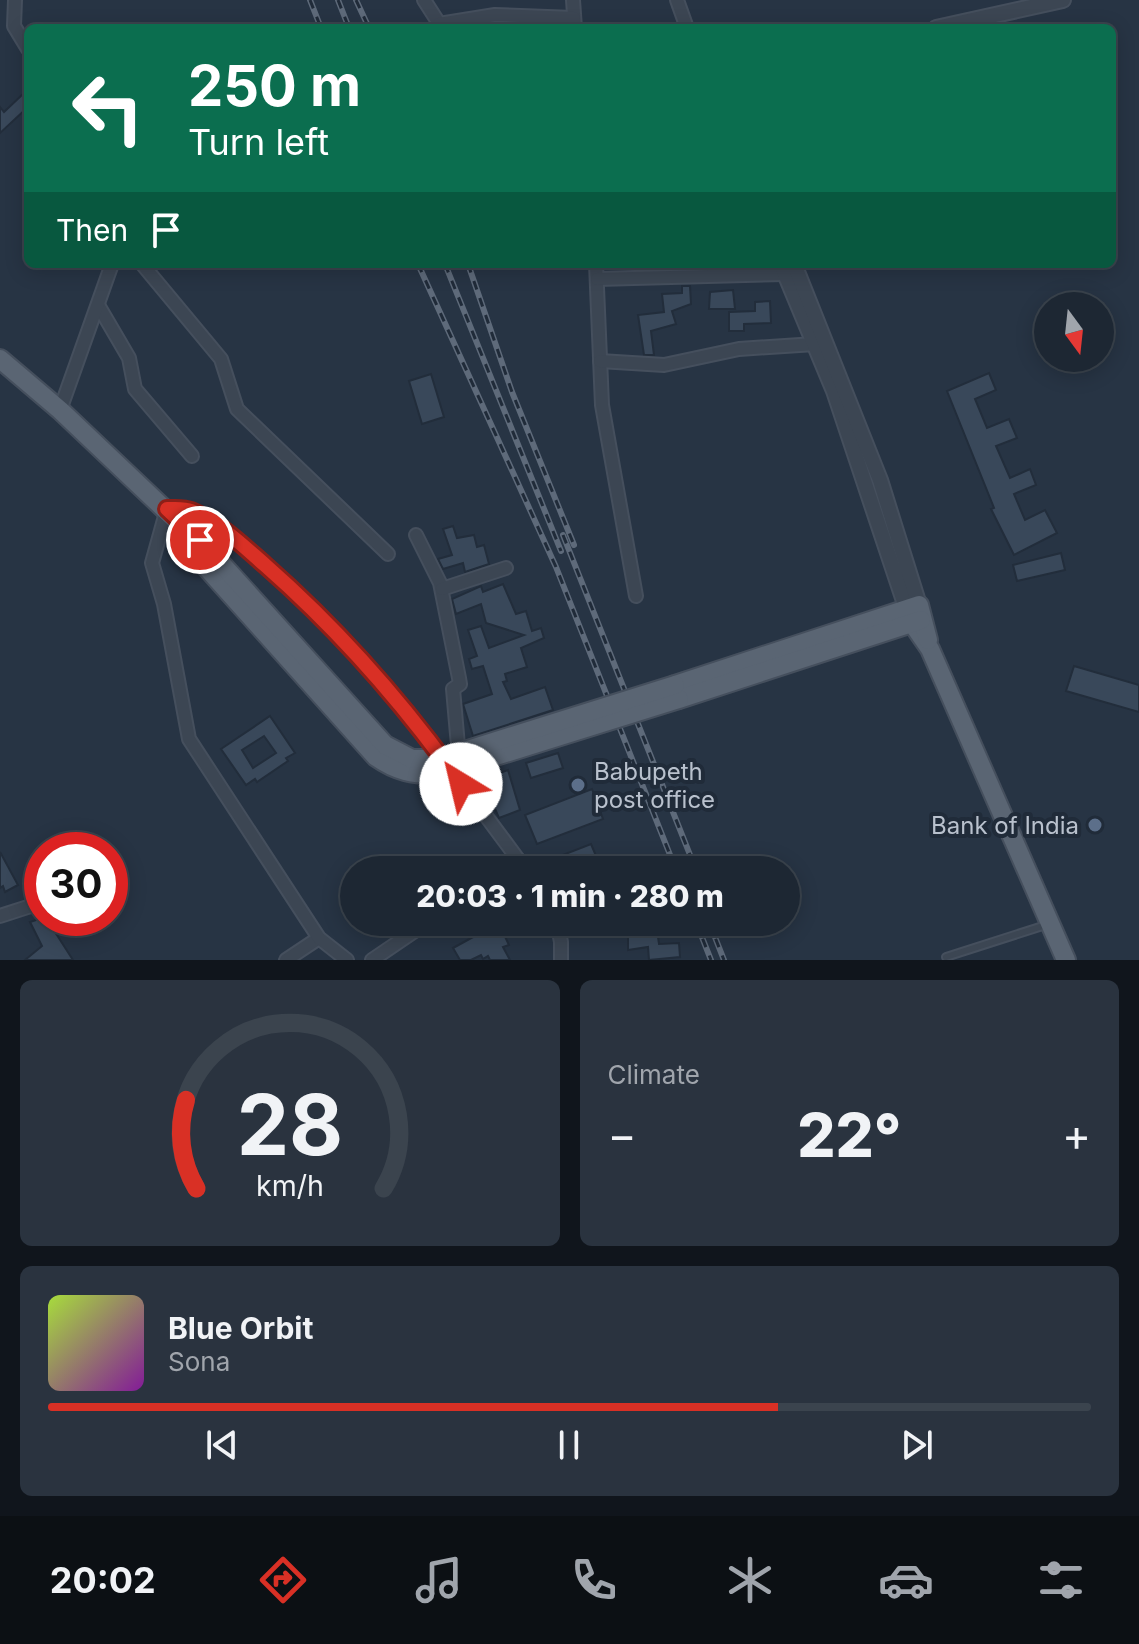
<!DOCTYPE html>
<html lang="en">
<head>
<meta charset="utf-8">
<style>
  :root { --surface:#1d2733; --page:#2a333f; --text:#f1f3f6; --muted:#a0a5ac; --line:#3b444e; --accent:#d93025 }
  body { margin:0; font-family:Inter,sans-serif; background:var(--page); color:var(--text); height:100vh; display:flex; flex-direction:column; font-size:30px; white-space:nowrap }
  * { box-sizing:border-box; margin:0 }
  p { font-size:26px; color:var(--muted) }
  .icon { flex:none; width:44px; height:44px; fill:none; stroke:currentColor; stroke-width:2; stroke-linecap:round; stroke-linejoin:round }
  .map { position:relative; height:960px; overflow:hidden }
  .panel { display:flex; flex-direction:column; gap:20px; padding:20px; background:#10151c; flex:1 }
  .panel>* { flex:none }
  .hud { position:absolute; left:24px; top:24px; width:1092px; height:244px; border-radius:12px; box-shadow:0 4px 20px #0003,0 0 0 2px var(--line); background:#0b6e4f; color:#fff; overflow:hidden }
  .needle { width:52px; rotate:165deg }
  .fabs { position:absolute; left:1034px; top:292px; display:grid; gap:16px }
  .fabs a { display:grid; place-items:center; width:80px; height:80px; border-radius:50%; background:var(--surface); box-shadow:0 4px 20px #0003,0 0 0 2px var(--line); font-size:40px }
  .speed { position:absolute; left:24px; top:832px; display:flex; gap:16px; font-size:40px; font-weight:700; text-align:center }
  .speed>* { display:grid; place-content:center; width:104px; height:104px; border-radius:50%; background:var(--surface); box-shadow:0 4px 20px #0003,0 0 0 2px var(--line); line-height:1 }
  .speed .limit { border:12px solid #d22; background:#fff; color:#111 }
  .pin { position:absolute; display:grid; place-items:center; width:68px; height:68px; color:#fff; margin:-34px; border:4px solid #fff; border-radius:50%; box-shadow:0 2px 8px #0007 }
  .me { position:absolute; width:88px; margin:-44px; rotate:324deg; stroke-linejoin:round; filter:drop-shadow(0 0 6px #0008) }
  .turn { display:flex; align-items:center; gap:28px; height:168px; padding:0 32px; font-size:36px }
  .turn .icon { width:104px; height:104px; stroke-width:2.5 }
  .turn b { display:block; font-size:56px; line-height:68px }
  .then { display:flex; align-items:center; height:76px; padding:0 32px; background:#0003; gap:16px; font-size:30px }
  .big { font-size:60px; font-weight:800; line-height:1.1 }
  .panel .card { flex:1; display:flex; flex-direction:column; justify-content:center; gap:12px; min-width:0; padding:0 28px; border-radius:12px; background:var(--page) }
  .panel .dial { align-items:center; gap:0 }
  .dial svg { height:208px; overflow:visible; fill:none; stroke:var(--line); stroke-width:7; stroke-linecap:round; text-anchor:middle }
  .dial text { fill:var(--text); stroke:none }
  .song { display:flex; align-items:center; gap:24px }
  .cover { width:96px; height:96px; border-radius:12px; background:linear-gradient(135deg,hsl(80 70% 55%),hsl(290 70% 35%)) }
  .played { height:8px; border-radius:4px; background:linear-gradient(90deg,var(--accent) 70%,var(--line) 70%) }
  .keys { display:flex; justify-content:space-around; direction:ltr }
  .heat { display:flex; justify-content:space-between; align-items:center; font-size:44px; direction:ltr }
  .panel .tiles { flex:1; display:grid; gap:20px; grid-template-columns:1fr 1fr }
  .card:last-child { grid-column:span 2 }
  .trip { position:absolute; left:340px; top:856px; width:460px; height:80px; border-radius:40px; background:var(--surface); box-shadow:0 4px 20px #0003,0 0 0 2px var(--line); font-weight:800; line-height:80px; text-align:center }
  .dock { display:flex; height:128px; justify-content:space-around; align-items:center; background:#0c1014; color:var(--muted) }
  .dock .icon { width:56px; height:56px }
  .dock .current { color:var(--accent) }
  .dock b { font-size:36px; color:var(--text) }
  .map>svg:first-child { display:block }
  .building { fill:#39485a; stroke:#222d3b; stroke-width:2; fill-rule:evenodd }
  .lines { fill:none; stroke-linecap:round; stroke-linejoin:round }
  .service-casing { stroke:#454f5d; stroke-width:10 }
  .minor-casing { stroke:#454f5d; stroke-width:16 }
  .tertiary-casing { stroke:#454f5d; stroke-width:18 }
  .primary-casing { stroke:#454f5d; stroke-width:22 }
  .service { stroke:#3c4653; stroke-width:6 }
  .minor { stroke:#3c4653; stroke-width:12 }
  .tertiary { stroke:#3c4653; stroke-width:14 }
  .primary { stroke:#5a6573; stroke-width:18 }
  .rail-casing { stroke:#5e6a7a; stroke-width:6 }
  .rail { stroke:#202b39; stroke-width:3; stroke-dasharray:9; stroke-linecap:butt }
  .primary-bridge-casing { stroke:#454f5d; stroke-width:22; stroke-linecap:butt }
  .primary-bridge { stroke:#5a6573; stroke-width:18 }
  .route-casing { stroke:#8d1f18; stroke-width:20 }
  .route { stroke:#d93025; stroke-width:14 }
  .service-dot { fill:#5c6f8a; stroke:#202b39; stroke-width:3 }
  .labels { text-anchor:middle; dominant-baseline:central; stroke-width:8; stroke-linejoin:round; paint-order:stroke }
  .poi-label { font-size:24px; fill:#b9c1cd; stroke:#202b39; text-anchor:start }
</style>
</head>
<body>
<div class="map">
<svg width="1139" height="960" viewBox="0 0 1139 960">
  <rect width="100%" height="100%" fill="#273444"/>
  <g class="building">
    <path d="M23 94 28 100V107L0 133V107L4 112Z"/>
    <path d="M682 286H690L691 304 672 311 676 324 651 331 654 355H644L638 315 664 312 662 294 682 293Z"/>
    <path d="M733 290 735 309H709L710 292Z"/>
    <path d="M770 301 771 323 744 324V331H729V312L755 311V302Z"/>
    <path d="M989 373 996 390 975 399 987 428 1009 419 1017 438 996 446 1010 478 1030 469 1036 485 1014 494 1025 520 1045 510 1057 533 1014 555 991 509 994 508 947 391Z"/>
    <path d="M431 374 444 417 422 424 409 381Z"/>
    <path d="M453 526 457 538 474 535 477 547 484 545 489 564 465 572 463 563 443 569 438 559 452 555 443 529Z"/>
    <path d="M1061 553 1065 570 1017 581 1013 565Z"/>
    <path d="M503 584 516 614 526 611 532 631 541 628 544 638 521 648 527 667 505 674 507 681 503 682 511 699 545 687 553 710 473 736 463 704 492 694 483 666 472 669 469 659 477 656 468 630 481 626 489 648 524 635 486 623 481 604 456 614 452 599 481 586 483 592Z"/>
    <path d="M1074 666 1139 685V712L1066 691Z"/>
    <path d="M270 716 295 753 286 758 288 761 257 782 255 779 246 785 221 749ZM264 736 276 753 253 768 242 750Z"/>
    <path d="M558 753 563 768 531 778 526 763Z"/>
    <path d="M508 770 520 810 499 818 482 779Z"/>
    <path d="M592 789 603 819 537 844 525 815Z"/>
    <path d="M591 844 602 870H545L542 863Z"/>
    <path d="M0 852 18 885 5 892 3 886 0 888Z"/>
    <path d="M42 918H46L73 960H25L42 946 30 922Z"/>
    <path d="M628 922H656L659 944 679 943 680 957 649 960 648 947 628 950Z"/>
    <path d="M500 926 509 945 503 947 510 960H490L488 956 483 959 481 955 471 960H460L453 948 484 931 486 933Z"/>
  </g>
  <g class="lines">
    <g class="service-casing">
      <path id="service" d="M946 957 1049 924"/>
    </g>
    <g class="minor-casing">
      <g id="minor">
        <path d="M15 0 14 26 28 49"/>
        <path d="M424 0 442 28"/>
        <path d="M573 0 575 28"/>
        <path d="M677 0 687 28"/>
        <path d="M439 24 495 15 574 18"/>
        <path d="M142 264 221 359 237 409 388 554"/>
        <path d="M596 264 602 405 636 596"/>
        <path d="M597 279 785 274"/>
        <path d="M98 305 129 358 135 389 192 456"/>
        <path d="M600 361 664 365 739 349 815 344"/>
        <path d="M60 410 112 264"/>
        <path d="M416 535 440 583 459 678 460 684 453 689 459 757"/>
        <path d="M442 589 506 568"/>
        <path d="M504 870 519 860"/>
        <path d="M0 916 37 904"/>
        <path d="M557 922 561 942V960"/>
        <path d="M286 960 319 938"/>
        <path d="M347 960 319 938 189 739 164 604 152 563 167 509 188 510 227 531 297 593 370 669 428 738 526 870"/>
        <path d="M372 960 428 922"/>
      </g>
    </g>
    <g class="tertiary-casing">
      <g id="tertiary">
        <path d="M936 28 1063 0"/>
        <path d="M781 264 834 391 909 616"/>
        <path d="M794 264 880 480 919 605"/>
      </g>
    </g>
    <g class="primary-casing">
      <g id="primary">
        <path d="M0 359 60 410 178 522"/>
        <path d="M912 623 930 649 1066 960"/>
        <path d="M675 685 919 605 928 640"/>
        <path d="M679 699 921 620"/>
      </g>
    </g>
    <use href="#service" class="service"/>
    <use href="#minor" class="minor"/>
    <use href="#tertiary" class="tertiary"/>
    <use href="#primary" class="primary"/>
    <g class="rail-casing">
      <g id="rail">
        <path d="M310 0 321 28"/>
        <path d="M338 0 349 28"/>
        <path d="M356 0 369 28"/>
        <path d="M418 264 556 567 676 870"/>
        <path d="M445 264 561 551"/>
        <path d="M468 264 512 392 574 545"/>
        <path d="M563 535 696 870"/>
        <path d="M696 922 711 960"/>
        <path d="M709 922 724 960"/>
      </g>
    </g>
    <use href="#rail" class="rail"/>
    <g class="primary-bridge-casing">
      <g id="primary-bridge">
        <path d="M178 522 190 549 376 757C396 771 413 775 438 774L679 699"/>
        <path d="M183 526 200 540 385 745 412 759H439L675 685"/>
      </g>
    </g>
    <use href="#primary-bridge" class="primary-bridge"/>
  </g>
  <g class="lines">
    <g class="route-casing">
      <path id="route" d="M200 540 167 509C175 509 184 508 191 511 220 523 242 545 265 565 339 630 404 704 461 784"/>
    </g>
    <use href="#route" class="route"/>
  </g>
  <g class="service-dot">
    <circle cx="578" cy="785" r="8"/>
    <circle cx="1095" cy="825" r="8"/>
  </g>
  <g class="labels">
    <g class="poi-label">
      <text x="594" y="771">Babupeth<tspan x="594" dy="28">post office</tspan></text>
      <text x="1079" y="825" text-anchor="end">Bank of India</text>
    </g>
  </g>
</svg>
<div class="fabs">
<a><svg class="needle" viewBox="-14 -14 28 28"><path d="M0-13l5 13h-10z" fill="#e53935"/><path d="M0 13l5-13h-10z" fill="#a0a5ac"/></svg></a>
</div>
<div class="speed"><div class="limit">30</div></div>
<div class="pin" style="left:200px;top:540px;background:#d93025"><svg class="icon" aria-label="arrive" viewBox="0 0 24 24"><path d="M6 21V4h12l-3 4 3 4H6"/></svg></div>
<svg class="me" style="left:461px;top:784px" viewBox="-20 -20 40 40"><circle r="19" fill="#fff"/><path d="M0-13L10 11 0 6-10 11z" fill="#d93025"/></svg>
<div class="trip">20:03 · 1 min · 280 m</div>
<div class="hud">
<div class="turn"><svg class="icon" aria-label="left" viewBox="0 0 24 24"><path d="M17 20v-9H6M10 6l-5 5 5 5"/></svg><div><b>250 m</b>Turn left</div></div>
<div class="then">Then<svg class="icon" aria-label="arrive" viewBox="0 0 24 24"><path d="M6 21V4h12l-3 4 3 4H6"/></svg></div>
</div>
</div>
<section class="panel">
<div class="tiles">
<div class="card dial"><svg viewBox="0 0 100 80">
<path d="M14 69A42 42 0 1 1 86 69"/>
<path d="M14 69A42 42 0 0 1 10 35" stroke="#d93025"/>
<text x="50" y="56" font-size="32" font-weight="700">28</text>
<text x="50" y="72" font-size="11">km/h</text>
</svg></div>
<div class="card"><p>Climate</p>
<div class="heat"><a>−</a><b class="big">22°</b><a>+</a></div>
</div>
<div class="card">
<div class="song"><i class="cover"></i><div><b>Blue Orbit</b><p>Sona</p></div></div>
<div class="played"></div>
<div class="keys"><svg class="icon" aria-label="previous" viewBox="0 0 24 24"><path d="M18 5L8 12l10 7zM5 5v14"/></svg><svg class="icon" aria-label="pause" viewBox="0 0 24 24"><path d="M8 5v14M16 5v14"/></svg><svg class="icon" aria-label="next" viewBox="0 0 24 24"><path d="M6 5l10 7-10 7zM19 5v14"/></svg></div>
</div>
</div>
</section>
<nav class="dock">
<b>20:02</b>
<svg class="icon current" aria-label="directions" viewBox="0 0 24 24"><path d="M12 3l9 9-9 9-9-9zM9 14v-3h6M13 9l2 2-2 2"/></svg>
<svg class="icon" aria-label="music" viewBox="0 0 24 24"><path d="M9 18V5l10-2v13"/><circle cx="6" cy="18" r="3"/><circle cx="16" cy="16" r="3"/></svg>
<svg class="icon" aria-label="phone" viewBox="0 0 24 24"><path d="M5 4h4l2 5-3 2q2 4 5 5l2-3 5 2v4C11 20 4 13 5 4z"/></svg>
<svg class="icon" aria-label="climate" viewBox="0 0 24 24"><path d="M12 3v18M4 7l16 10M4 17L20 7"/></svg>
<svg class="icon" aria-label="car" viewBox="0 0 24 24"><path d="M5 17H2v-5l4-1 3-4h7l3 4 3 1v5h-3M9 17h6M6 11h13"/><circle cx="7" cy="17" r="2"/><circle cx="17" cy="17" r="2"/></svg>
<svg class="icon" aria-label="filters" viewBox="0 0 24 24"><path d="M4 7h16M4 17h16"/><circle cx="9" cy="7" r="2"/><circle cx="15" cy="17" r="2"/></svg>
</nav>
</body>
</html>
